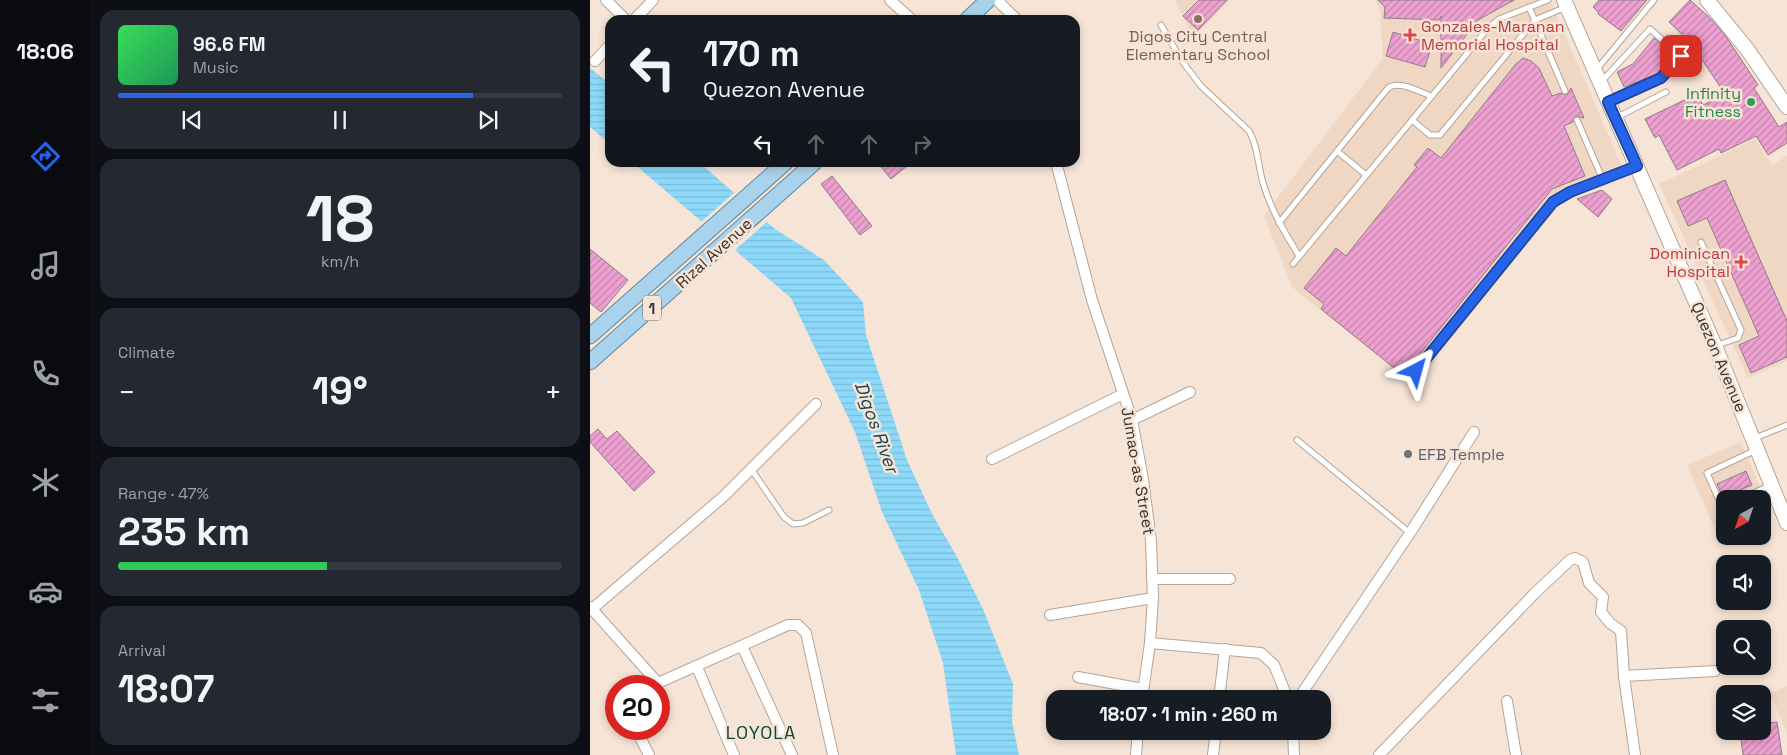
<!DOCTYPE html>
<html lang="en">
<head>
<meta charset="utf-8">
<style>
  :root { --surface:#171b24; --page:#242831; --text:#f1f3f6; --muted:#9ea1a6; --line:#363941; --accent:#2563eb }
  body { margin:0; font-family:"Space Grotesk",sans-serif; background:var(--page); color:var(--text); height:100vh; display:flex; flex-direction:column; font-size:19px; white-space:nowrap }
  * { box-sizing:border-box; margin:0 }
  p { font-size:16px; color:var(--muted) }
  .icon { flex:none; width:28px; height:28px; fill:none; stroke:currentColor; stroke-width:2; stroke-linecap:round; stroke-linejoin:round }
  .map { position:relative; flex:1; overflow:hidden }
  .drawer { display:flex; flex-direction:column; gap:10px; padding:10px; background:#0d0f14; width:500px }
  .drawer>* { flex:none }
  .guide { position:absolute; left:15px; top:15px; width:475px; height:152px; border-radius:15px; box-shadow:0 2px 8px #0003; background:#171b24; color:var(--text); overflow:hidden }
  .needle { width:32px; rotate:220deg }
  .buttons { position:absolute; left:1126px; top:490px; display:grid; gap:10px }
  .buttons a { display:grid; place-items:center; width:55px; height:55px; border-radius:10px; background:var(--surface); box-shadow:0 2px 8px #0003; font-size:25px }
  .speed { position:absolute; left:15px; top:675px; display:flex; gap:10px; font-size:25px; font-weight:700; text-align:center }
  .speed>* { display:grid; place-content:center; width:65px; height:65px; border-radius:50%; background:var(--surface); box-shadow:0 2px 8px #0003; line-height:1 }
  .speed .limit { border:8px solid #d22; background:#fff; color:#111 }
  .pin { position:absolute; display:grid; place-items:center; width:42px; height:42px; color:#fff; margin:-21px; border-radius:10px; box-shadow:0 2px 8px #0006 }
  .me { position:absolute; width:55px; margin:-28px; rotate:39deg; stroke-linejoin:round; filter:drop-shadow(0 0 4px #0008) }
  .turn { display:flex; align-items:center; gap:18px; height:105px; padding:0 15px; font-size:22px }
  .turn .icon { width:65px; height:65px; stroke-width:2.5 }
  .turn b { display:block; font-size:35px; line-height:42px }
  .lanes { display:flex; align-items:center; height:48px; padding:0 15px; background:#0003; justify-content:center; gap:25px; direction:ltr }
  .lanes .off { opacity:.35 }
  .big { font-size:38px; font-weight:700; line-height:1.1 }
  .drawer .card { flex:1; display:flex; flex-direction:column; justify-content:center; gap:8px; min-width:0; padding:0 18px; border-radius:15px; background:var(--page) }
  .drawer .dial { align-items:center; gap:0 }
  .dial b { font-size:65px; line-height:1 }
  .song { display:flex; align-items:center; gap:15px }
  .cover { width:60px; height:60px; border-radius:8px; background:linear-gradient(135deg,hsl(130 70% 55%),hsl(150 70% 35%)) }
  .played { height:5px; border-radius:2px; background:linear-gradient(90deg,var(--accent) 80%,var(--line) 80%) }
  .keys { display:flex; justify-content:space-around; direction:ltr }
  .heat { display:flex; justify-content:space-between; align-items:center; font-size:28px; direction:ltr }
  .charge { height:8px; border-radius:4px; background:linear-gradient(90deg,#34c759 47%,var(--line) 0) }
  .trip { position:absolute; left:456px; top:690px; width:285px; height:50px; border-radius:15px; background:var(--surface); box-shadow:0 2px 8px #0003; font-weight:700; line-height:50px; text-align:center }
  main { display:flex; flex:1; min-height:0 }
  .dock { display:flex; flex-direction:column; width:90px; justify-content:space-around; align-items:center; background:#090b0e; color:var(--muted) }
  .dock .icon { width:35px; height:35px }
  .dock .on { color:var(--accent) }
  .dock b { font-size:22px; color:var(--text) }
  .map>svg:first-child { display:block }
  .built { fill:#efd7c4 }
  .water { fill:url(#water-rules) }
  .pier { fill:#f6e4d6 }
  .building { fill:url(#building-hatch); stroke:#8f7c87 }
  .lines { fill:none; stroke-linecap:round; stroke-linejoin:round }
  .lane-casing { stroke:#b5a597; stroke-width:7 }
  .street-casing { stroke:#b5a597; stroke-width:12 }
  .secondary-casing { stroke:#b5a597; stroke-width:16 }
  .primary-casing { stroke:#5b87a0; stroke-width:17 }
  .lane { stroke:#fff; stroke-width:5 }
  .street { stroke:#fff; stroke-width:10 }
  .secondary { stroke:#fff; stroke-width:14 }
  .primary { stroke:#a9d3ec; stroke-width:15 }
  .route-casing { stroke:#184099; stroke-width:12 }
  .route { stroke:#2563eb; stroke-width:9 }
  .education-dot { fill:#8d6e63; stroke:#f6e4d6; stroke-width:2 }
  .health-dot { fill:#e0444e; stroke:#f6e4d6; stroke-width:2 }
  .leisure-dot { fill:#2e9e5b; stroke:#f6e4d6; stroke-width:2 }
  .worship-dot { fill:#6b7280; stroke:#f6e4d6; stroke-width:2 }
  .labels { text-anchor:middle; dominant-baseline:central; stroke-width:5; stroke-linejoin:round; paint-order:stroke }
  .shield { fill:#f6e4d6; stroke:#70665e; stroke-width:1 }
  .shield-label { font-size:15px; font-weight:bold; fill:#37302b }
  .health-label { font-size:16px; fill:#be3a42; stroke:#f6e4d6; text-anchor:start }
  .education-label { font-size:16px; fill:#785e54; stroke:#f6e4d6 }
  .leisure-label { font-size:16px; fill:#27864d; stroke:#f6e4d6; text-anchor:end }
  .street-label { font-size:16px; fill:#37302b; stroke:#f6e4d6 }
  .worship-label { font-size:16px; fill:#5b616d; stroke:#f6e4d6; text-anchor:start }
  .water-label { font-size:18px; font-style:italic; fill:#174354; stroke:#f6e4d6 }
  .neighbourhood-label { font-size:18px; letter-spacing:1px; fill:#0d473c; stroke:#f6e4d6 }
</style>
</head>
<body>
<main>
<nav class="dock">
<b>18:06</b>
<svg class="icon on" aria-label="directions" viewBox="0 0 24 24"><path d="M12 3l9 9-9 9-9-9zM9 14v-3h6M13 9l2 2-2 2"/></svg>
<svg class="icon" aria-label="music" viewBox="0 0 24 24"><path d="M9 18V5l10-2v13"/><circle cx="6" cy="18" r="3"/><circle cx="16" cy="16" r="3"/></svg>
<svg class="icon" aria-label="phone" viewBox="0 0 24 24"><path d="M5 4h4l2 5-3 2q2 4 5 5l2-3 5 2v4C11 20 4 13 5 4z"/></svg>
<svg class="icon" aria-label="climate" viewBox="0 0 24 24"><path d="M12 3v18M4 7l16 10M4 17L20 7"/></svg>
<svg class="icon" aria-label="car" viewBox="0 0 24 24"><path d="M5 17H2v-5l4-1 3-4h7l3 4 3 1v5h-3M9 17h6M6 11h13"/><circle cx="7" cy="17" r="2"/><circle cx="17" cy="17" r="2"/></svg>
<svg class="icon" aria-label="filters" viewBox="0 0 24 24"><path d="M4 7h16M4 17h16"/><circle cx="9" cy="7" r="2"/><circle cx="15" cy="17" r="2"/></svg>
</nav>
<section class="drawer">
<div class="card">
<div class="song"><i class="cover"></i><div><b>96.6 FM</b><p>Music</p></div></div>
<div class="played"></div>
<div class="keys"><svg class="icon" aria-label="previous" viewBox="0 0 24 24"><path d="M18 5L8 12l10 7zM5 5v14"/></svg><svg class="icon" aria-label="pause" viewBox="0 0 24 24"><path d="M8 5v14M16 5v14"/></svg><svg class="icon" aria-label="next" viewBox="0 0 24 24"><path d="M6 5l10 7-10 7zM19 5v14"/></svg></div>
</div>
<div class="card dial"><b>18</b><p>km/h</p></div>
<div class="card"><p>Climate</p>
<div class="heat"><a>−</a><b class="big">19°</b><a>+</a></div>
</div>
<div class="card"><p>Range · 47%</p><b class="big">235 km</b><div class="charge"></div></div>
<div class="card"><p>Arrival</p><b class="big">18:07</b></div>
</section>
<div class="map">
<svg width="1197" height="755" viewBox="0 0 1197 755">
  <defs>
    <pattern id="water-rules" width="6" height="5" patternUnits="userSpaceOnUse" patternTransform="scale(1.25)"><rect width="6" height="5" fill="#8dd9f9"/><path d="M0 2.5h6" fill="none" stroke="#7abbd6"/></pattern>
    <pattern id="building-hatch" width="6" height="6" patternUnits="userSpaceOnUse" patternTransform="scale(1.25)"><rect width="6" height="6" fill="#eea1d1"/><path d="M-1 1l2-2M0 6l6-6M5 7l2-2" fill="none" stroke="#c284aa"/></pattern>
  </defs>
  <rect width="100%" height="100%" fill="#f6e4d6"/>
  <g class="built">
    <path d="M585 0H640L603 38Z"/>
    <path d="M784 0H960L1036 176 972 202 823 385 702 287 674 216 793 58 790 8Z"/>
    <path d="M1165 139 1182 165 1197 156V361L1158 378 1069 184Z"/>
    <path d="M1151 442 1179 509 1173 512 1172 499H1135V528L1126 532 1097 465Z"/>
    <path d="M1197 686V733L1180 694Z"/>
  </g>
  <g class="water">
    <path d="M0 68 20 84V144L0 127Z"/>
    <path d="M43 163H110L185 229 234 260 273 302 276 335 317 460 342 514 366 555 393 609 423 684 422 721 429 755H366L353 663 329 590 292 512 265 432 201 298Z"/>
  </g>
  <path class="pier" d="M146 191 179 220 144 251 111 222Z"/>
  <g class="building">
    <path d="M609 0H637L608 30 593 16Z"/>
    <path d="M788 0H924L888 20 851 68V16L849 20 794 18 795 7Z"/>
    <path d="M1009 0H1057L1031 31 1008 14 1009 13 1003 7Z"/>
    <path d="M1100 0 1120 18 1135 35 1168 85 1164 88 1189 127 1197 122V143L1178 155 1166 136 1131 153 1129 149 1087 170 1069 135 1065 138 1055 119 1107 94 1113 105 1135 94 1100 42 1079 22Z"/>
    <path d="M803 32 842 44 835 67 796 56Z"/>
    <path d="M1064 38 1085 56 1070 73 1034 87 1027 72 1043 64Z"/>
    <path d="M933 58 941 61 949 68 962 96 971 93 976 95 981 88 994 118 986 116 983 122 974 126 995 176 962 189 813 375 731 309 734 304 714 288 746 248 756 256 827 167 824 165 838 148 851 158 925 65Z"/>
    <path d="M287 162H322L301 179Z"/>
    <path d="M242 176 282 226 270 235 231 184Z"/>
    <path d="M1135 180 1197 321V357L1161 373 1149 345 1169 336 1117 218 1098 226 1087 201Z"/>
    <path d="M1012 190 1022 199 1008 217 987 199Z"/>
    <path d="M0 249 38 280 11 312 0 303Z"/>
    <path d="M8 429 17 439 27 431 65 472 44 491 0 442V436Z"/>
    <path d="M1156 471 1162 485 1133 497 1127 484Z"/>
    <path d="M1187 722 1192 755H1153L1150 731H1172V724Z"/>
  </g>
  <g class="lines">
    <g class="lane-casing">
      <g id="lane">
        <path d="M939 7 975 91"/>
        <path d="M571 25 592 61 611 86 659 131C668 146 668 166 673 183 681 210 695 233 709 256"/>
        <path d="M1007 69 1064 0"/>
        <path d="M1012 81 1060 29 1091 56 1071 78 1019 102"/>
        <path d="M1026 118 1076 92"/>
        <path d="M822 120 840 135H850L945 20 976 7"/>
        <path d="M987 120 1013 180"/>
        <path d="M747 151 776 175"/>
        <path d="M689 223 798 88C809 80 830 92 841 96"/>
        <path d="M1111 242 1151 330 1148 338 1125 346"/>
        <path d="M703 264 899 27 909 19 958 0"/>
        <path d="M826 371 963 202 980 192 1045 167"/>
        <path d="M1163 439 1197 425"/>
        <path d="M707 440 820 533"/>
        <path d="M161 469 194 517 203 524 213 523 239 510"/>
        <path d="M1151 499 1181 485"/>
        <path d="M1135 506 1132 507 1117 473 1166 450"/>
      </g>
    </g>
    <g class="street-casing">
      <g id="street">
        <path d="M16 0 36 20"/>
        <path d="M300 0 322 20"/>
        <path d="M407 0 427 20"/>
        <path d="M44 20 63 0"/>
        <path d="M5 61 20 45"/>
        <path d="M466 162 502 300 542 420 553 479 561 541 563 598 560 643 552 699"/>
        <path d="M542 420 600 392"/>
        <path d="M402 459 533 394"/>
        <path d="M562 579H640"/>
        <path d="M0 607 68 683"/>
        <path d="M2 609 134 496 226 404"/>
        <path d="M460 615 563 598"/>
        <path d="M560 643 671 653 684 665 698 699"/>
        <path d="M152 646 202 755"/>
        <path d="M107 667 144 755"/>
        <path d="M1034 676 1125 671"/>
        <path d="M488 677 553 689"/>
        <path d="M65 686 68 683 198 625H208L216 633 243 755"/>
        <path d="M629 699 635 649"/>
        <path d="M708 699 820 533 884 432"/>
        <path d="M917 701 926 755"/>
        <path d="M46 729 59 755"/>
        <path d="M703 731 704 755"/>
        <path d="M546 755 548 731"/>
        <path d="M623 755 626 731"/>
        <path d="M789 755 945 593 980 560 985 558 993 562 999 583 1013 597 1011 612 1020 623 1031 631 1034 676 1045 755"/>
      </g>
    </g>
    <g class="secondary-casing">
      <g id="secondary">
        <path d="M974 0 1125 346 1197 523"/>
        <path d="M1117 0 1157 49 1197 107"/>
      </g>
    </g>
    <g class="primary-casing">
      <g id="primary">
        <path d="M377 20 398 0"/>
        <path d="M0 336 196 162"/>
        <path d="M0 362 225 162"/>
      </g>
    </g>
    <use href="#lane" class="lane"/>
    <use href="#street" class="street"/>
    <use href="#secondary" class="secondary"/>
    <use href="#primary" class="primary"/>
  </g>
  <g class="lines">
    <g class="route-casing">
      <path id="route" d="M826 371 963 202 980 192 1047 166 1018 102 1071 78 1091 56"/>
    </g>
    <use href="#route" class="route"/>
  </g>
  <circle class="education-dot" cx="608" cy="19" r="5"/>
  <g class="health-dot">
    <path d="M817.5 27.5h5v5h5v5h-5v5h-5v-5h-5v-5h5z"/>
    <path d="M1148.5 254.5h5v5h5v5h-5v5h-5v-5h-5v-5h5z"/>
  </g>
  <circle class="leisure-dot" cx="1161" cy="102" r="5"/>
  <circle class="worship-dot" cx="818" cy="454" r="5"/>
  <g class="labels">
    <rect class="shield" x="53" y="295.5" width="18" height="25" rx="4"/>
    <g class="shield-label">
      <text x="62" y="308">1</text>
    </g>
    <g class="health-label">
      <text x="831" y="26">Gonzales-Maranan<tspan x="831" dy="18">Memorial Hospital</tspan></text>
      <text x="1140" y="253" text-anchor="end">Dominican<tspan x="1140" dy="18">Hospital</tspan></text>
    </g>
    <g class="education-label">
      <text x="608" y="36">Digos City Central<tspan x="608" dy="18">Elementary School</tspan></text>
    </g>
    <g class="leisure-label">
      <text x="1151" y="93">Infinity<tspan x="1151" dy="18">Fitness</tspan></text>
    </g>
    <g class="street-label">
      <text transform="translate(124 253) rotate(-42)">Rizal Avenue</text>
      <text transform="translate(1129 357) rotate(67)">Quezon Avenue</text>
      <text transform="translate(548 471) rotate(80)">Jumao-as Street</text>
    </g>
    <g class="worship-label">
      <text x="828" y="454">EFB Temple</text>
    </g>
    <g class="water-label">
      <text transform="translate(287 427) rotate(70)">Digos River</text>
    </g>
    <g class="neighbourhood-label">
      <text x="171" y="732">LOYOLA</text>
    </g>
  </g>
</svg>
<div class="buttons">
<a><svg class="needle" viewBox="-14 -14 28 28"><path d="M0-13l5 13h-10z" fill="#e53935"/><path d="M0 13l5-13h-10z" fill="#9ea1a6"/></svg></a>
<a><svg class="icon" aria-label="sound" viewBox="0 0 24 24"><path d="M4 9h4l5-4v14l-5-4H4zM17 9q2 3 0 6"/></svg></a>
<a><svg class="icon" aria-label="search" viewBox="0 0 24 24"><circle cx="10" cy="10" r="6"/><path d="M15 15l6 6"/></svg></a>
<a><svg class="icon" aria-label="layers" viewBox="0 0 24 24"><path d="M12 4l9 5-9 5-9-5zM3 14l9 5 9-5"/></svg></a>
</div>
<div class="speed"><div class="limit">20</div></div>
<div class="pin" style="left:1091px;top:56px;background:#d93025"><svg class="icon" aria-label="arrive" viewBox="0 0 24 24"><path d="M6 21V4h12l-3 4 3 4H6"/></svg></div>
<svg class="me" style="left:826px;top:371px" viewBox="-20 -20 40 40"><path d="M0-17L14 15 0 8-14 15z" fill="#2563eb" stroke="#fff" stroke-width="4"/></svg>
<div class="trip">18:07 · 1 min · 260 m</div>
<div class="guide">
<div class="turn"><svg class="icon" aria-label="left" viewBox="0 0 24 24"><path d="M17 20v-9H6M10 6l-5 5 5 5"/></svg><div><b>170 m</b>Quezon Avenue</div></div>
<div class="lanes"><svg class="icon" aria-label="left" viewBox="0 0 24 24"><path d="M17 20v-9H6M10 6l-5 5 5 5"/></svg><svg class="icon off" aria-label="ahead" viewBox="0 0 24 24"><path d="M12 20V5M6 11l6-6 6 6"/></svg><svg class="icon off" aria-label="ahead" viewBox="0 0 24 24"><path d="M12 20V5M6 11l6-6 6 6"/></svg><svg class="icon off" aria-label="right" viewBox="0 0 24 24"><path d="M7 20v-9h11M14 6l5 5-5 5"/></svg></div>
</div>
</div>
</main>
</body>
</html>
